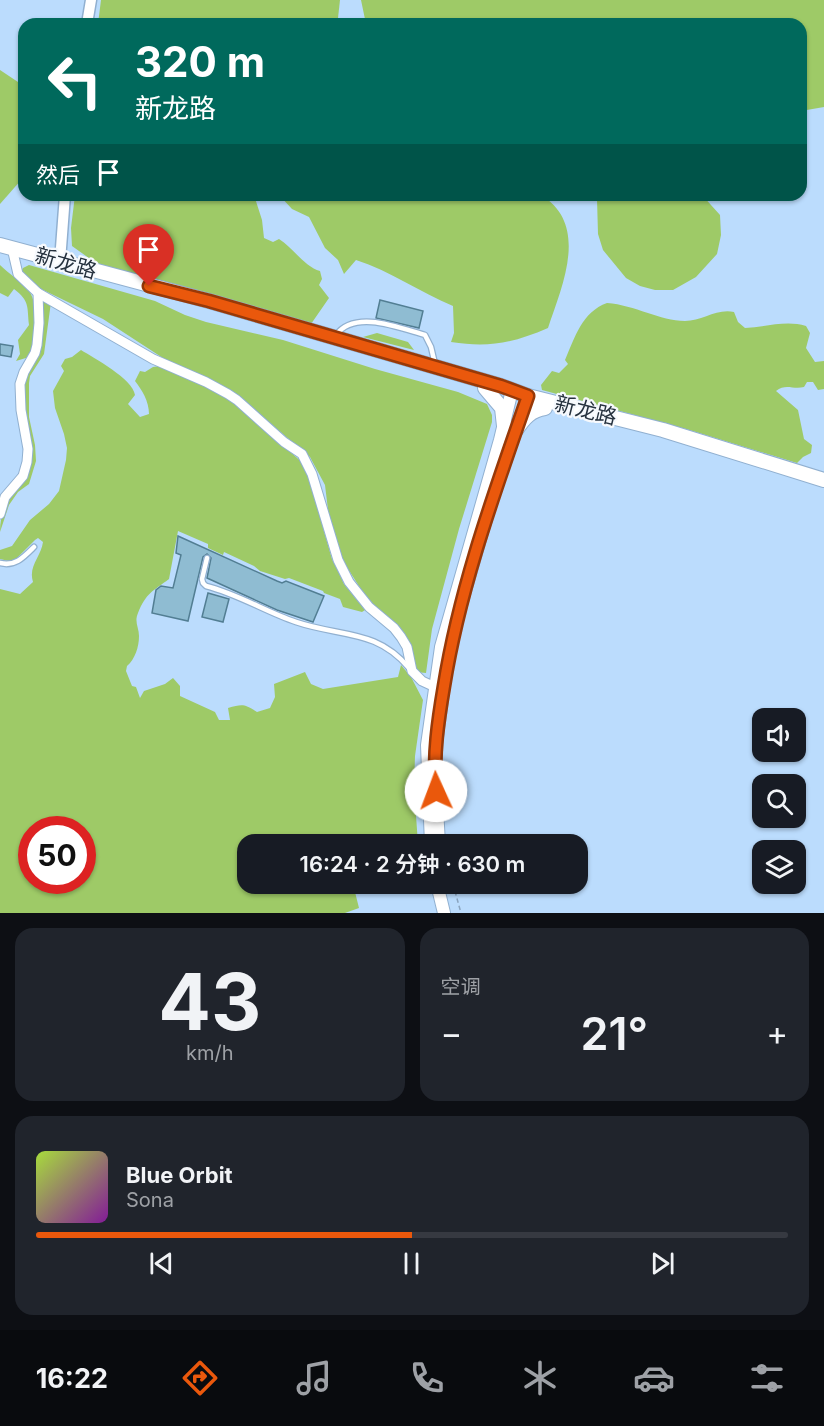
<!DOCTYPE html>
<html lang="zh">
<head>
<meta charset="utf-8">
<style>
  :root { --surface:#171b24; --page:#20242c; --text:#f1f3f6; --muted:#9ea1a6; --line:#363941; --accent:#ea580c }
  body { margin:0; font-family:Inter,"Noto Sans SC",sans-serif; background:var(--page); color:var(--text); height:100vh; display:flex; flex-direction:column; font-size:22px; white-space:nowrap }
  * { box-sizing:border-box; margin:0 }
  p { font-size:20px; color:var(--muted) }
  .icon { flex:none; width:33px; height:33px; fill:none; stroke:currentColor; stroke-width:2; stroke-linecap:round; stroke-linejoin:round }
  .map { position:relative; height:913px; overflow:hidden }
  .drawer { display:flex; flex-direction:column; gap:15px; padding:15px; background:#0d0f14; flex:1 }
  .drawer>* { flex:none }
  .top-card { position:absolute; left:18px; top:18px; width:789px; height:183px; border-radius:18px; box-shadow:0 2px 4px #0004; background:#00695c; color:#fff; overflow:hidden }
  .controls { position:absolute; left:752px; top:708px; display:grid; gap:12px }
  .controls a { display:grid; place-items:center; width:54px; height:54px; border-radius:12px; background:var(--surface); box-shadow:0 2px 4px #0004; font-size:30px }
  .speed { position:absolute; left:18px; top:816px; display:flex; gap:12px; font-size:30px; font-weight:700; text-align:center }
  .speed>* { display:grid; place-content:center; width:78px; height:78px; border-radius:50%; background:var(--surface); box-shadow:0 2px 4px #0004; line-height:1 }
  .speed .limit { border:9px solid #d22; background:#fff; color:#111 }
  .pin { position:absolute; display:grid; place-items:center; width:51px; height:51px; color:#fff; margin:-62px -26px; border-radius:50% 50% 50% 0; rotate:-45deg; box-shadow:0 0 6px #0007 }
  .pin .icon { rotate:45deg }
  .me { position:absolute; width:66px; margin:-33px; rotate:358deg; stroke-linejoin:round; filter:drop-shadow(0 0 4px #0008) }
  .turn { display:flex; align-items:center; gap:21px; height:126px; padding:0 18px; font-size:27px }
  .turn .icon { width:78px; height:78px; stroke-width:2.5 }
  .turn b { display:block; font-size:42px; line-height:51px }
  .then { display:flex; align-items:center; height:57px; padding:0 18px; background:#0003; gap:12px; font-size:22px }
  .big { font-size:45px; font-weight:600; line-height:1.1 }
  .drawer .card { flex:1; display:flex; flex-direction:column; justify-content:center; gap:9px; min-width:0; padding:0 21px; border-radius:18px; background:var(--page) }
  .drawer .dial { align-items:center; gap:0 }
  .dial b { font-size:78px; line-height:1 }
  .song { display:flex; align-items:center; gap:18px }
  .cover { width:72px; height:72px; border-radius:9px; background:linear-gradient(135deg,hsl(80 70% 55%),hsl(290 70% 35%)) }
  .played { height:6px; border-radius:3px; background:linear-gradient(90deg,var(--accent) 50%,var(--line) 50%) }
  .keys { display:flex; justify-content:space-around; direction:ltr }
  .heat { display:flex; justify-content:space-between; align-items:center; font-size:33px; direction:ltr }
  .drawer .tiles { flex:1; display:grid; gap:15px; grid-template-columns:1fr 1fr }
  .card:last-child { grid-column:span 2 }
  .trip { position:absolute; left:237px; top:834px; width:351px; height:60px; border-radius:18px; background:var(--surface); box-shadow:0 2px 4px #0004; font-weight:600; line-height:60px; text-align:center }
  .dock { display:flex; height:96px; justify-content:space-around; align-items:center; background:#090b0e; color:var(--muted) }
  .dock .icon { width:42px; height:42px }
  .dock .selected { color:var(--accent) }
  .dock b { font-size:27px; color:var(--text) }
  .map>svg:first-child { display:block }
  .green { fill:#9eca67; fill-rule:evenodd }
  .building { fill:#8fbcd2; stroke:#527e93; stroke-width:1.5 }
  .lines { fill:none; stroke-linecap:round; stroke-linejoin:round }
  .service-casing { stroke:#91b0d0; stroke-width:7 }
  .minor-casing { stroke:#91b0d0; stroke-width:11 }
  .tertiary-casing { stroke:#91b0d0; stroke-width:13 }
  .secondary-casing { stroke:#91b0d0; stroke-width:14 }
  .primary-casing { stroke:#91b0d0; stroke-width:16 }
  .path { stroke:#8aa4bf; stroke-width:1.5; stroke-dasharray:4.5 3; stroke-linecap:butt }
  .service { stroke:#fff; stroke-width:4.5 }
  .minor { stroke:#fff; stroke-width:9 }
  .tertiary { stroke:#fff; stroke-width:10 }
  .secondary { stroke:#fff; stroke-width:12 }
  .primary { stroke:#fff; stroke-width:14 }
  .route-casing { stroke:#983908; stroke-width:15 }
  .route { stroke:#ea580c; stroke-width:10 }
  .labels { text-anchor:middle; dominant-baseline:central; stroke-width:4.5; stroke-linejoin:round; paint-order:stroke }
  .street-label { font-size:21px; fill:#25313e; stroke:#f6f9fd }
</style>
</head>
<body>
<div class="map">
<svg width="824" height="913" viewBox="0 0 824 913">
  <rect width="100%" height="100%" fill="#bbdcfd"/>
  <g class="green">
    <path d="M101 0H340L338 18 329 24H98Z"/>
    <path d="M361 0H824V107L801 111V24H366Z"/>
    <path d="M0 70 24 86V175L22 179 0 204Z"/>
    <path d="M75 195H213L222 200 230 199 228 195H254L262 220 264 238 273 242 279 239C293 248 305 267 320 271L322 279 319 285 329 298 311 324 239 302 100 266 72 246 71 228Z"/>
    <path d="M279 195H541C590 225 562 286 548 328 513 343 489 348 451 342L454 333 453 306C420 292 390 271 356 260L344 274 338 260 325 248 309 217 292 209Z"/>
    <path d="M593 195H702L720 215 721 235 717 254 696 277 673 290H655L640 286 626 278 603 250 598 234 597 199Z"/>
    <path d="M0 265C9 274 21 281 29 291 40 306 35 340 29 357L16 361 20 354 18 340 29 325C27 307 30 301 14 289L8 297 0 293Z"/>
    <path d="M29 265 155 301 185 315 206 322 283 340 375 369 458 392 487 404 492 415V422L459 529 432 629 426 673 416 672 410 644 364 594 343 561 329 518 325 485 310 457 238 396 224 387 166 360 103 319 41 289 31 283 21 272 23 268Z"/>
    <path d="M42 300 51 302 44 354 30 376 29 383V417L35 445 36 461 29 484 18 492 9 505 0 532C0 508 10 497 25 481L23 395 25 378 38 357 42 343Z"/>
    <path d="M607 303C635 305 660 321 685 321 702 321 717 308 734 312L738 322 745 328C766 327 786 320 806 326L810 333 806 348 815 362 824 361V389L818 390 813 382H807L804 387C793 390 786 383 776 391L798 410 804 439 812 445 811 453 803 457 797 463 686 429 542 390 541 385 552 371 559 373 568 364 565 360C575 337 582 312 607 303Z"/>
    <path d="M377 333 408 342 414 350 363 337Z"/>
    <path d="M81 350C94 358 133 379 135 395L128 404 140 417 149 414C149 401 142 390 135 381L140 371 145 372 153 367 160 366 189 378 232 400 305 465 332 559 344 584 365 610 362 612 343 607 340 599 324 593 323 591 289 578 285 579 260 571 254 566 224 552 223 555 208 548V544L178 531 169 579C153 591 146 593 138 613 134 622 139 628 139 636 139 647 135 659 127 666L126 671 132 686 136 687 140 698 144 691 165 684 173 678 180 686V696L215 712 219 720H230L228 708C243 704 244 704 257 712L270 708 275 697 274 684 305 672 311 684 323 689 398 677 401 665 411 677 423 700 415 756 414 787 418 844H410L409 843C393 844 371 848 360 837H352L351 844H248V884H353L359 908 345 913H0V589L20 594 33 582C28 566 41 557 43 542L38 538 35 540 13 562 0 559V550L12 546 30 520 49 504 59 491 66 460 67 448 64 434 55 408 53 391 64 371 61 366 65 359 72 357ZM32 830H82V880H32Z"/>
  </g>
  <g class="building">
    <path d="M380 300 423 311 419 328 376 318Z"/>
    <path d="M0 344 13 346 11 357 0 355Z"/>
    <path d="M178 536 277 581 282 583 286 581 324 596 313 622 277 610 207 578 211 558 207 554 203 557 188 621 152 613 156 590 161 586 173 588 181 555 176 553Z"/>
    <path d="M208 593 229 599 223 622 202 617Z"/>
  </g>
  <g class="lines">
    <g class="service-casing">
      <g id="service">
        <path d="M336 335C355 309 400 328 425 335L431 347 435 364"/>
        <path d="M207 558 202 579 203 583 206 586C238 594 266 612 296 622 340 637 377 629 409 668"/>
        <path d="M0 563C15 567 24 557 34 547"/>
      </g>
    </g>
    <g class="minor-casing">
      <g id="minor">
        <path d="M38 293 153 359 206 382 228 394 237 400 284 442 302 454 312 474 338 560 349 582 369 607 394 628 401 637 407 647 412 671 422 681 435 687"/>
        <path d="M0 514 5 497 23 476 27 462 28 449 21 410 20 384 24 372 35 353 37 345 39 323 38 293 18 274 12 248"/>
      </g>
    </g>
    <g class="tertiary-casing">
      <g id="tertiary">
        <path d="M87 24 91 0"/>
        <path d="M60 261 65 195"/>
      </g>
    </g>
    <g class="secondary-casing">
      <g id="secondary">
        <path d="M439 843 435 775 436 744 447 663 454 629 495 488 528 396"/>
        <path d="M431 844 427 745 441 647 500 440 512 390"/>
        <path d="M437 884 444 913"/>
      </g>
    </g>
    <g class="primary-casing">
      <g id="primary">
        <path d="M0 245 209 301 501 386 528 396 663 430 824 480"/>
        <path d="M485 388 502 408 504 426"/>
        <path d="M516 430C524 418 531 410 545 408"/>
      </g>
    </g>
    <path class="path" d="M453 884 461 913"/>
    <use href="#service" class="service"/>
    <use href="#minor" class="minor"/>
    <use href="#tertiary" class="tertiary"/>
    <use href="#secondary" class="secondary"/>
    <use href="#primary" class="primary"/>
  </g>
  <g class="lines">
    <g class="route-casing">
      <path id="route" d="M149 286 209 301 501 386 528 396C495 491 460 586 444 686 438 721 433 755 436 791"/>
    </g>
    <use href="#route" class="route"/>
  </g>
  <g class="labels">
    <g class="street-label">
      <text transform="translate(66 263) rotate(16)">新龙路</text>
      <text transform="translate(586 410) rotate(14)">新龙路</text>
    </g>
  </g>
</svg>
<div class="controls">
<a><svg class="icon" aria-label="sound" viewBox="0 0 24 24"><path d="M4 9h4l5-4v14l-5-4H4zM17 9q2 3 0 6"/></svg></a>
<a><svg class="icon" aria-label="search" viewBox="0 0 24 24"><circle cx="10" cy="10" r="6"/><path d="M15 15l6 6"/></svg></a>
<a><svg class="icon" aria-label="layers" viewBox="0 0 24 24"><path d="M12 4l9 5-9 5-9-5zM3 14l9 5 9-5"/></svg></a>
</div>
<div class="speed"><div class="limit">50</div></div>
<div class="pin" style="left:149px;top:286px;background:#d93025"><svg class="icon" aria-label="arrive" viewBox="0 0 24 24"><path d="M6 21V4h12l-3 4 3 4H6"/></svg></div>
<svg class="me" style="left:436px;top:791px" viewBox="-20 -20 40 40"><circle r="19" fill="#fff"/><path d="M0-13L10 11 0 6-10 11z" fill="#ea580c"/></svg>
<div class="trip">16:24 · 2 分钟 · 630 m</div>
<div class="top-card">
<div class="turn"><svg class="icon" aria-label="left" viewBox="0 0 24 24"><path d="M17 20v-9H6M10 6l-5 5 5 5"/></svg><div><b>320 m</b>新龙路</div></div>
<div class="then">然后<svg class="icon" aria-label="arrive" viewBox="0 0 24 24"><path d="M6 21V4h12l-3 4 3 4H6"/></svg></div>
</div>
</div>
<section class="drawer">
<div class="tiles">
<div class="card dial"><b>43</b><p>km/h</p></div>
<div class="card"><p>空调</p>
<div class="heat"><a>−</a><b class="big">21°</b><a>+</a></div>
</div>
<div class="card">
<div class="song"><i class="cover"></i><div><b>Blue Orbit</b><p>Sona</p></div></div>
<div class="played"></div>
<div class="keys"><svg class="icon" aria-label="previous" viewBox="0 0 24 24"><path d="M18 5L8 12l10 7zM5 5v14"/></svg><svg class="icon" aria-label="pause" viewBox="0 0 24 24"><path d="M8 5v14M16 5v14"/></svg><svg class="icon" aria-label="next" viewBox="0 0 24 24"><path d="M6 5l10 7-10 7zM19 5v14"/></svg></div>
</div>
</div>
</section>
<nav class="dock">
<b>16:22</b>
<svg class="icon selected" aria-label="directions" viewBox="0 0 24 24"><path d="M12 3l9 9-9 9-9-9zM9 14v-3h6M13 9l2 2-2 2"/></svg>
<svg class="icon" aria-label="music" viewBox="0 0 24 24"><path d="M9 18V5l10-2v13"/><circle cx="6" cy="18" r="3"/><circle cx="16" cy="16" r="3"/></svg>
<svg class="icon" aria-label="phone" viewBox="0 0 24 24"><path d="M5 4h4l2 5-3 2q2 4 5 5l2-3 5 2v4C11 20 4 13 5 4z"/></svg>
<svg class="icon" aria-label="climate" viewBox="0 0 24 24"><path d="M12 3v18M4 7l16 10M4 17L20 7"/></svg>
<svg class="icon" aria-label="car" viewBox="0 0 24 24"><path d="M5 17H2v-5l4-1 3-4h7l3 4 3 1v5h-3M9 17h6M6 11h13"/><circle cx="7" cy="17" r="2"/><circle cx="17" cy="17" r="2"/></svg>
<svg class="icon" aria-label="filters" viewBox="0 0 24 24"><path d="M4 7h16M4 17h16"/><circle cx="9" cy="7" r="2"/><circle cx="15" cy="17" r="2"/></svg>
</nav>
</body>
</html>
